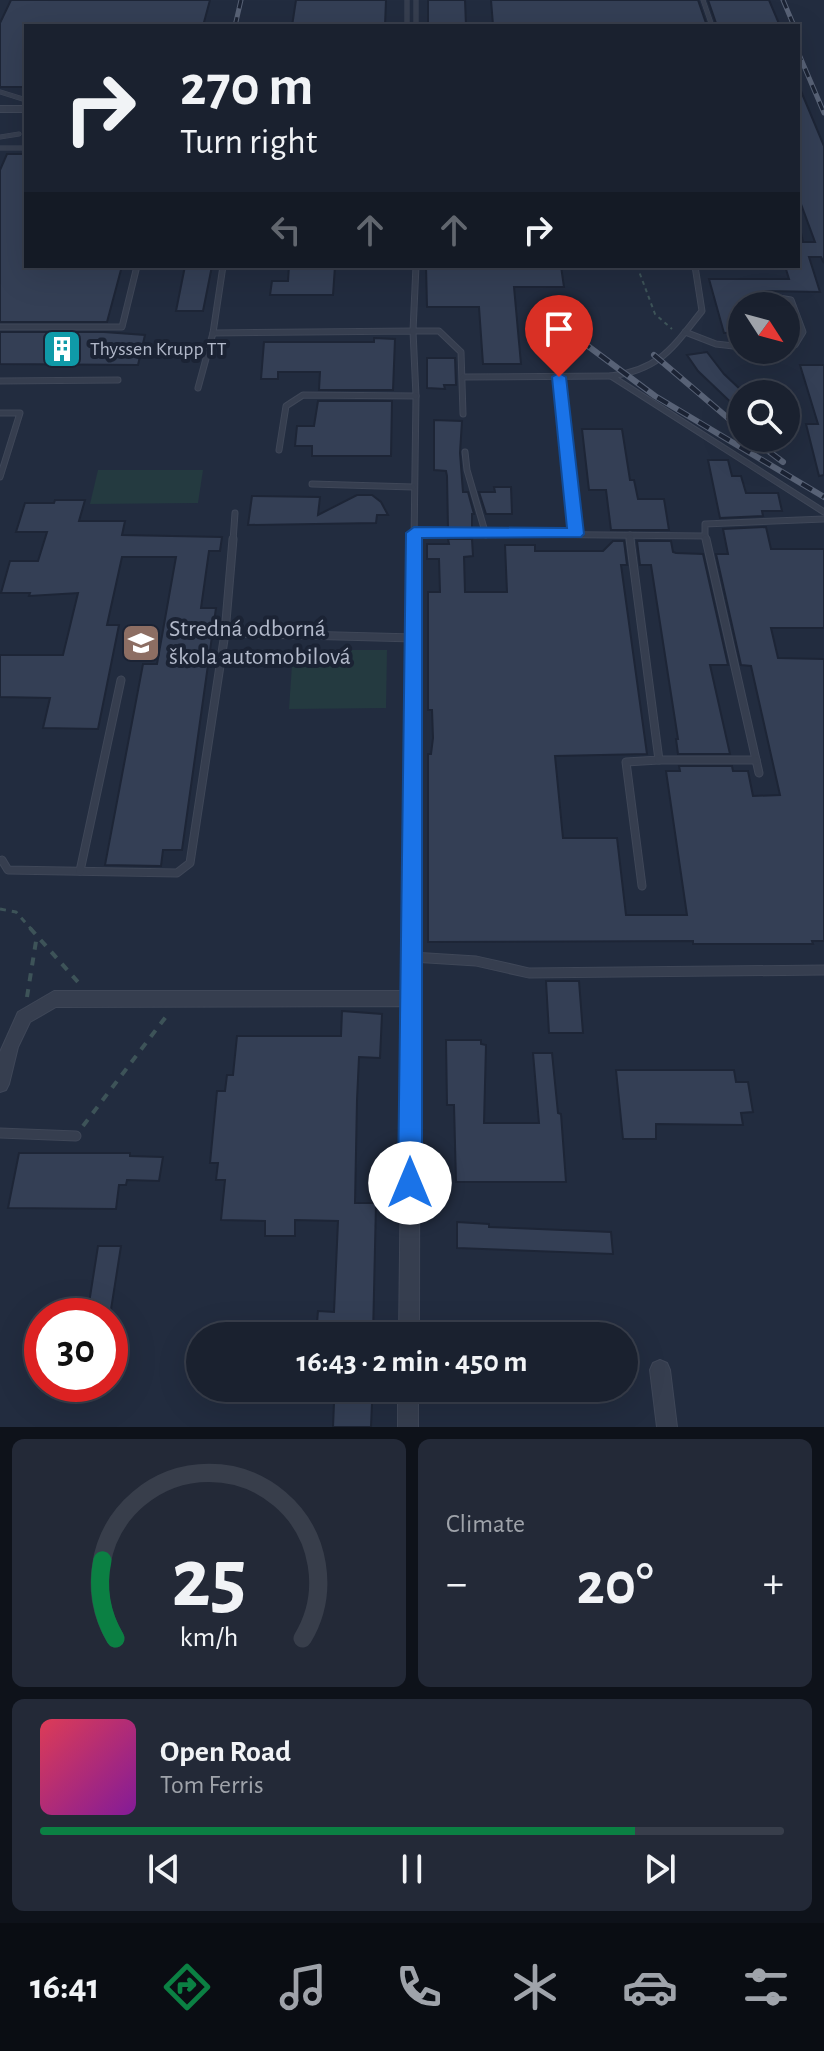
<!DOCTYPE html>
<html lang="en">
<head>
<meta charset="utf-8">
<style>
  :root { --surface:#1a212f; --page:#232937; --text:#f1f3f6; --muted:#9fa3aa; --line:#383e4b; --accent:#0b8043 }
  body { margin:0; font-family:"Alegreya Sans",sans-serif; background:var(--page); color:var(--text); height:100vh; display:flex; flex-direction:column; font-size:30px; white-space:nowrap }
  * { box-sizing:border-box; margin:0 }
  p { font-size:26px; color:var(--muted) }
  .icon { flex:none; width:44px; height:44px; fill:none; stroke:currentColor; stroke-width:2; stroke-linecap:round; stroke-linejoin:round }
  .map { position:relative; height:1427px; overflow:hidden }
  .panel { display:flex; flex-direction:column; gap:12px; padding:12px; background:#0e121a; flex:1 }
  .panel>* { flex:none }
  .hud { position:absolute; left:24px; top:24px; width:776px; height:244px; border-radius:0px; box-shadow:0 8px 32px #0002,0 0 0 2px var(--line); background:#1a212f; color:var(--text); overflow:hidden }
  .needle { width:52px; rotate:126deg }
  .tools { position:absolute; left:728px; top:292px; display:grid; gap:16px }
  .tools a { display:grid; place-items:center; width:72px; height:72px; border-radius:50%; background:var(--surface); box-shadow:0 8px 32px #0002,0 0 0 2px var(--line); font-size:40px }
  .speed { position:absolute; left:24px; top:1298px; display:flex; gap:16px; font-size:40px; font-weight:700; text-align:center }
  .speed>* { display:grid; place-content:center; width:104px; height:104px; border-radius:50%; background:var(--surface); box-shadow:0 8px 32px #0002,0 0 0 2px var(--line); line-height:1 }
  .speed .limit { border:12px solid #d22; background:#fff; color:#111 }
  .pin { position:absolute; display:grid; place-items:center; width:68px; height:68px; color:#fff; margin:-82px -34px; border-radius:50% 50% 50% 0; rotate:-45deg; box-shadow:0 0 8px #0007 }
  .pin .icon { rotate:45deg }
  .me { position:absolute; width:88px; margin:-44px; rotate:0deg; stroke-linejoin:round; filter:drop-shadow(0 0 6px #0008) }
  .turn { display:flex; align-items:center; gap:28px; height:168px; padding:0 24px; font-size:36px }
  .turn .icon { width:104px; height:104px; stroke-width:2.5 }
  .turn b { display:block; font-size:56px; line-height:68px }
  .lanes { display:flex; align-items:center; height:76px; padding:0 24px; background:#0003; justify-content:center; gap:40px; direction:ltr }
  .lanes .off { opacity:.35 }
  .big { font-size:60px; font-weight:700; line-height:1.1 }
  .panel .tile { flex:1; display:flex; flex-direction:column; justify-content:center; gap:12px; min-width:0; padding:0 28px; border-radius:12px; background:var(--page) }
  .panel .dial { align-items:center; gap:0 }
  .dial svg { height:208px; overflow:visible; fill:none; stroke:var(--line); stroke-width:7; stroke-linecap:round; text-anchor:middle }
  .dial text { fill:var(--text); stroke:none }
  .song { display:flex; align-items:center; gap:24px }
  .cover { width:96px; height:96px; border-radius:12px; background:linear-gradient(135deg,hsl(350 70% 55%),hsl(290 70% 35%)) }
  .played { height:8px; border-radius:4px; background:linear-gradient(90deg,var(--accent) 80%,var(--line) 80%) }
  .keys { display:flex; justify-content:space-around; direction:ltr }
  .heat { display:flex; justify-content:space-between; align-items:center; font-size:44px; direction:ltr }
  .panel .tiles { flex:1; display:grid; gap:12px; grid-template-columns:1fr 1fr }
  .tile:last-child { grid-column:span 2 }
  .trip { position:absolute; left:186px; top:1322px; width:452px; height:80px; border-radius:40px; background:var(--surface); box-shadow:0 8px 32px #0002,0 0 0 2px var(--line); font-weight:700; line-height:80px; text-align:center }
  .dock { display:flex; height:128px; justify-content:space-around; align-items:center; background:#0a0d13; color:var(--muted) }
  .dock .icon { width:56px; height:56px }
  .dock .selected { color:var(--accent) }
  .dock b { font-size:36px; color:var(--text) }
  .map>svg:first-child { display:block }
  .green { fill:#243a40 }
  .building { fill:#343f55; stroke:#1d2536; stroke-width:2 }
  .lines { fill:none; stroke-linecap:round; stroke-linejoin:round }
  .service-far3-casing { stroke:#3f4758; stroke-width:5 }
  .service-far2-casing { stroke:#3f4758; stroke-width:7 }
  .service-far1-casing { stroke:#3f4758; stroke-width:9 }
  .service-casing { stroke:#3f4758; stroke-width:11 }
  .minor-casing { stroke:#3f4758; stroke-width:2 }
  .path-far2 { stroke:#3d5358; stroke-width:2; stroke-dasharray:4 4; stroke-linecap:butt }
  .path-far1 { stroke:#3d5358; stroke-width:3; stroke-dasharray:6 6; stroke-linecap:butt }
  .path { stroke:#3d5358; stroke-width:4; stroke-dasharray:8 8; stroke-linecap:butt }
  .service-far3 { stroke:#363e4f; stroke-width:4 }
  .service-far2 { stroke:#363e4f; stroke-width:5 }
  .service-far1 { stroke:#363e4f; stroke-width:7 }
  .service { stroke:#363e4f; stroke-width:9 }
  .minor { fill:#363e4f; fill-rule:evenodd }
  .rail-far1-casing { stroke:#586276; stroke-width:5 }
  .rail-casing { stroke:#586276; stroke-width:6 }
  .rail-far1 { stroke:#1b2334; stroke-width:3; stroke-dasharray:9; stroke-linecap:butt }
  .rail { stroke:#1b2334; stroke-width:4; stroke-dasharray:12; stroke-linecap:butt }
  .route { fill:#1a73e8; stroke:#114b97; stroke-width:2 }
  .labels { text-anchor:middle; dominant-baseline:central; stroke-width:8; stroke-linejoin:round; paint-order:stroke }
  .far-poi-label { font-size:20px; fill:#b2b9ca; stroke:#1b2334; text-anchor:start }
  .poi-label { font-size:24px; fill:#b2b9ca; stroke:#1b2334; text-anchor:start }
</style>
</head>
<body>
<div class="map">
<svg width="824" height="1427" viewBox="0 0 824 1427">
  <rect width="100%" height="100%" fill="#222c3f"/>
  <g class="green">
    <path d="M98 470H203L198 503 90 504Z"/>
    <path d="M293 650H387L386 708 289 709Z"/>
  </g>
  <g class="building">
    <path d="M11 0H210L203 26H26V87H0V23Z"/>
    <path d="M296 0H386L385 26H292Z"/>
    <path d="M428 0H465L466 26H428Z"/>
    <path d="M491 0H698L707 26 493 25Z"/>
    <path d="M708 0H769L780 26H717Z"/>
    <path d="M798 84 824 146V263L821 257H809L820 292 764 291 763 300 777 306H742V332L724 333 709 279H789L785 266H798V234L801 233 803 242H815L798 196Z"/>
    <path d="M7 154H26V266H122L107 322H0V170Z"/>
    <path d="M185 266H212L203 311H176Z"/>
    <path d="M289 266H335L333 295H270L272 281H288Z"/>
    <path d="M426 266H561L564 287H514L521 364H483L479 307H427Z"/>
    <path d="M0 332H104L145 335 138 365 0 364Z"/>
    <path d="M374 338 395 339 393 390H319L320 372H278V379H261L264 342H374Z"/>
    <path d="M707 352 724 374 742 391V413L698 371 687 355Z"/>
    <path d="M427 358H455L456 385H444L445 389 427 388Z"/>
    <path d="M800 365H824V475L819 476 806 424H818Z"/>
    <path d="M318 401H392L391 456H312V446H295L297 426H314Z"/>
    <path d="M434 420 462 421 460 453 463 492H468L474 514H472V528H448L447 476 446 471 434 470Z"/>
    <path d="M582 429H622L630 480H634L638 499H664L669 530H611L606 490H589Z"/>
    <path d="M708 460H728L732 476H741L746 493H778L782 511H762L763 516 720 518Z"/>
    <path d="M494 487H511L512 514H486L479 492H495Z"/>
    <path d="M357 495H372L381 502 388 515H377L376 523 248 525 252 496 320 497 318 515Z"/>
    <path d="M55 500H85L79 521H125L122 535 222 537 220 551H209L201 608H216L182 850H163L161 866 105 865 143 664H157L176 557H122L107 625H119L98 729 43 728 50 698 0 697V655H63L78 593 29 596 30 593H1L10 561H38L47 532H16L25 503H54Z"/>
    <path d="M766 527 771 549H824V628H771L778 658 824 659V941H812L813 944H693V941L428 942V754H431L433 738 432 710H428V592H440L439 559H427V544H449L448 539H472L473 556 464 557 465 592H507L505 545H535V551H603L613 541H624L627 565H621L647 754 555 756 563 838H617L626 915H687L666 771H680L679 766H732L733 771H748L753 796 780 795 751 666 741 665 716 554H728L723 529Z"/>
    <path d="M637 541H671L673 552 676 553 703 554 728 665H710L730 754H678L676 739H678L651 565H640Z"/>
    <path d="M546 981H579L583 1033H549Z"/>
    <path d="M342 1011 382 1014 380 1058 359 1057 357 1100 355 1203H376L373 1336H285L284 1324 317 1323 318 1311 334 1312 338 1221 295 1220V1236H265V1221L221 1220 225 1180H216L218 1163H210L217 1091H225L227 1075H233L237 1036H341Z"/>
    <path d="M446 1040H481V1044L486 1045 484 1123H539L533 1053H552L558 1113 561 1114 566 1182H456L454 1105H447Z"/>
    <path d="M616 1070H734L736 1082H748L753 1112 741 1113 743 1125 656 1124V1139H623Z"/>
    <path d="M19 1153H130V1156L163 1157 159 1181 127 1180 126 1185H119L116 1209 8 1208Z"/>
    <path d="M457 1222 489 1224V1227L611 1232 613 1254 457 1248Z"/>
    <path d="M98 1246H121L110 1316H87Z"/>
    <path d="M334 1403H372L371 1427H333Z"/>
  </g>
  <g class="lines">
    <g class="service-far3-casing">
      <g id="service-far3">
        <path d="M407 0V26"/>
        <path d="M416 0V26"/>
        <path d="M703 0 712 26"/>
        <path d="M0 92 26 100"/>
        <path d="M0 137 19 134"/>
        <path d="M0 148H26"/>
      </g>
    </g>
    <g class="service-far2-casing">
      <g id="service-far2">
        <path d="M223 266 213 333 413 331 416 396 414 541"/>
        <path d="M416 266 413 331H439L461 352 463 414"/>
        <path d="M695 266 702 311C673 347 660 370 611 376L824 512"/>
        <path d="M767 296 791 300 803 332 795 345H786"/>
        <path d="M0 327H122L137 266"/>
        <path d="M685 332 716 344 742 347"/>
        <path d="M463 377 611 376"/>
        <path d="M559 377 576 534"/>
        <path d="M0 381 118 380"/>
        <path d="M198 388 213 333"/>
        <path d="M0 413H20L0 477"/>
        <path d="M279 450 286 406 303 395 416 396"/>
        <path d="M465 452 467 470 486 535"/>
        <path d="M312 484 413 487"/>
        <path d="M414 533 705 536 706 541"/>
        <path d="M630 535 631 541"/>
        <path d="M705 536V524L824 519"/>
        <path d="M233 541 235 513"/>
      </g>
    </g>
    <g class="service-far1-casing">
      <g id="service-far1">
        <path d="M233 539 225 633 414 638"/>
        <path d="M630 539 659 760 626 762 642 886"/>
        <path d="M706 539 759 773"/>
        <path d="M414 553V539"/>
        <path d="M659 760H756"/>
        <path d="M2 860 8 870 177 873 190 863 225 633"/>
        <path d="M80 871 121 680"/>
      </g>
    </g>
    <g class="service-casing">
      <g id="service">
        <path d="M412 957 476 961 529 973 824 970"/>
        <path d="M0 1133 76 1136"/>
      </g>
    </g>
    <g class="minor-casing">
      <g id="minor">
        <rect x="0" y="106" width="26" height="6"/>
        <path d="M414 549 420 553 419 1336H399L403 1006 56 1007 30 1022 18 1047 9 1084 6 1090 0 1092V1052L18 1012 54 991H403L408 553Z"/>
        <path d="M660 1360 667 1363 670 1370 677 1427H657L650 1370 653 1363Z"/>
        <rect x="398" y="1388" width="20" height="39"/>
      </g>
    </g>
    <path class="path-far2" d="M637 266 655 314 672 329"/>
    <path class="path-far1" d="M0 909 16 912 32 930"/>
    <g class="path">
      <path d="M30 928 78 982"/>
      <path d="M27 997 37 935"/>
      <path d="M83 1126 168 1014"/>
    </g>
    <use href="#service-far3" class="service-far3"/>
    <use href="#service-far2" class="service-far2"/>
    <use href="#service-far1" class="service-far1"/>
    <use href="#service" class="service"/>
    <use href="#minor" class="minor"/>
    <g class="rail-far1-casing">
      <g id="rail-far1">
        <path d="M783 0 794 26"/>
        <path d="M235 26 241 0"/>
        <path d="M798 52 824 113"/>
      </g>
    </g>
    <g class="rail-casing">
      <g id="rail">
        <path d="M561 326 655 396 824 497"/>
        <path d="M654 355 742 430"/>
        <path d="M751 438 783 462"/>
      </g>
    </g>
    <use href="#rail-far1" class="rail-far1"/>
    <use href="#rail" class="rail"/>
  </g>
  <path class="route" d="M559 373 566 377 584 534 581 537 422 538V1183L418 1191 410 1194 402 1191 398 1183 406 533 414 527 567 528 552 377Z"/>
  <defs>
    <g id="building-square" transform="scale(2)"><rect x="-9" y="-9" width="18" height="18" rx="4" fill="#0f9aa8" stroke="#1b2334"/><path d="M-4-6H4V6H1V3H-1V6H-4ZM-2.5-4.3h1.7v1.8h-1.7ZM.8-4.3h1.7v1.8H.8ZM-2.5-1h1.7V.8h-1.7ZM.8-1h1.7V.8H.8Z" fill="#fff"/></g>
    <g id="school-square" transform="scale(2)"><rect x="-9" y="-9" width="18" height="18" rx="4" fill="#8d6e63" stroke="#1b2334"/><path d="M0-5L7-2L0 1L-7-2ZM-4 1L0 2.5L4 1V4Q0 6-4 4Z" fill="#fff"/></g>
  </defs>
  <g fill-rule="evenodd">
    <use href="#building-square" x="62" y="349"/>
    <use href="#school-square" x="141" y="643"/>
  </g>
  <g class="labels">
    <g class="far-poi-label">
      <text x="90" y="349">Thyssen Krupp TT</text>
    </g>
    <g class="poi-label">
      <text x="169" y="629">Stredná odborná<tspan x="169" dy="28">škola automobilová</tspan></text>
    </g>
  </g>
</svg>
<div class="tools">
<a><svg class="needle" viewBox="-14 -14 28 28"><path d="M0-13l5 13h-10z" fill="#e53935"/><path d="M0 13l5-13h-10z" fill="#9fa3aa"/></svg></a>
<a><svg class="icon" aria-label="search" viewBox="0 0 24 24"><circle cx="10" cy="10" r="6"/><path d="M15 15l6 6"/></svg></a>
</div>
<div class="speed"><div class="limit">30</div></div>
<div class="pin" style="left:559px;top:377px;background:#d93025"><svg class="icon" aria-label="arrive" viewBox="0 0 24 24"><path d="M6 21V4h12l-3 4 3 4H6"/></svg></div>
<svg class="me" style="left:410px;top:1183px" viewBox="-20 -20 40 40"><circle r="19" fill="#fff"/><path d="M0-13L10 11 0 6-10 11z" fill="#1a73e8"/></svg>
<div class="trip">16:43 · 2 min · 450 m</div>
<div class="hud">
<div class="turn"><svg class="icon" aria-label="right" viewBox="0 0 24 24"><path d="M7 20v-9h11M14 6l5 5-5 5"/></svg><div><b>270 m</b>Turn right</div></div>
<div class="lanes"><svg class="icon off" aria-label="left" viewBox="0 0 24 24"><path d="M17 20v-9H6M10 6l-5 5 5 5"/></svg><svg class="icon off" aria-label="ahead" viewBox="0 0 24 24"><path d="M12 20V5M6 11l6-6 6 6"/></svg><svg class="icon off" aria-label="ahead" viewBox="0 0 24 24"><path d="M12 20V5M6 11l6-6 6 6"/></svg><svg class="icon" aria-label="right" viewBox="0 0 24 24"><path d="M7 20v-9h11M14 6l5 5-5 5"/></svg></div>
</div>
</div>
<section class="panel">
<div class="tiles">
<div class="tile dial"><svg viewBox="0 0 100 80">
<path d="M14 69A42 42 0 1 1 86 69"/>
<path d="M14 69A42 42 0 0 1 9 39" stroke="#0b8043"/>
<text x="50" y="56" font-size="32" font-weight="700">25</text>
<text x="50" y="72" font-size="11">km/h</text>
</svg></div>
<div class="tile"><p>Climate</p>
<div class="heat"><a>−</a><b class="big">20°</b><a>+</a></div>
</div>
<div class="tile">
<div class="song"><i class="cover"></i><div><b>Open Road</b><p>Tom Ferris</p></div></div>
<div class="played"></div>
<div class="keys"><svg class="icon" aria-label="previous" viewBox="0 0 24 24"><path d="M18 5L8 12l10 7zM5 5v14"/></svg><svg class="icon" aria-label="pause" viewBox="0 0 24 24"><path d="M8 5v14M16 5v14"/></svg><svg class="icon" aria-label="next" viewBox="0 0 24 24"><path d="M6 5l10 7-10 7zM19 5v14"/></svg></div>
</div>
</div>
</section>
<nav class="dock">
<b>16:41</b>
<svg class="icon selected" aria-label="directions" viewBox="0 0 24 24"><path d="M12 3l9 9-9 9-9-9zM9 14v-3h6M13 9l2 2-2 2"/></svg>
<svg class="icon" aria-label="music" viewBox="0 0 24 24"><path d="M9 18V5l10-2v13"/><circle cx="6" cy="18" r="3"/><circle cx="16" cy="16" r="3"/></svg>
<svg class="icon" aria-label="phone" viewBox="0 0 24 24"><path d="M5 4h4l2 5-3 2q2 4 5 5l2-3 5 2v4C11 20 4 13 5 4z"/></svg>
<svg class="icon" aria-label="climate" viewBox="0 0 24 24"><path d="M12 3v18M4 7l16 10M4 17L20 7"/></svg>
<svg class="icon" aria-label="car" viewBox="0 0 24 24"><path d="M5 17H2v-5l4-1 3-4h7l3 4 3 1v5h-3M9 17h6M6 11h13"/><circle cx="7" cy="17" r="2"/><circle cx="17" cy="17" r="2"/></svg>
<svg class="icon" aria-label="filters" viewBox="0 0 24 24"><path d="M4 7h16M4 17h16"/><circle cx="9" cy="7" r="2"/><circle cx="15" cy="17" r="2"/></svg>
</nav>
</body>
</html>
